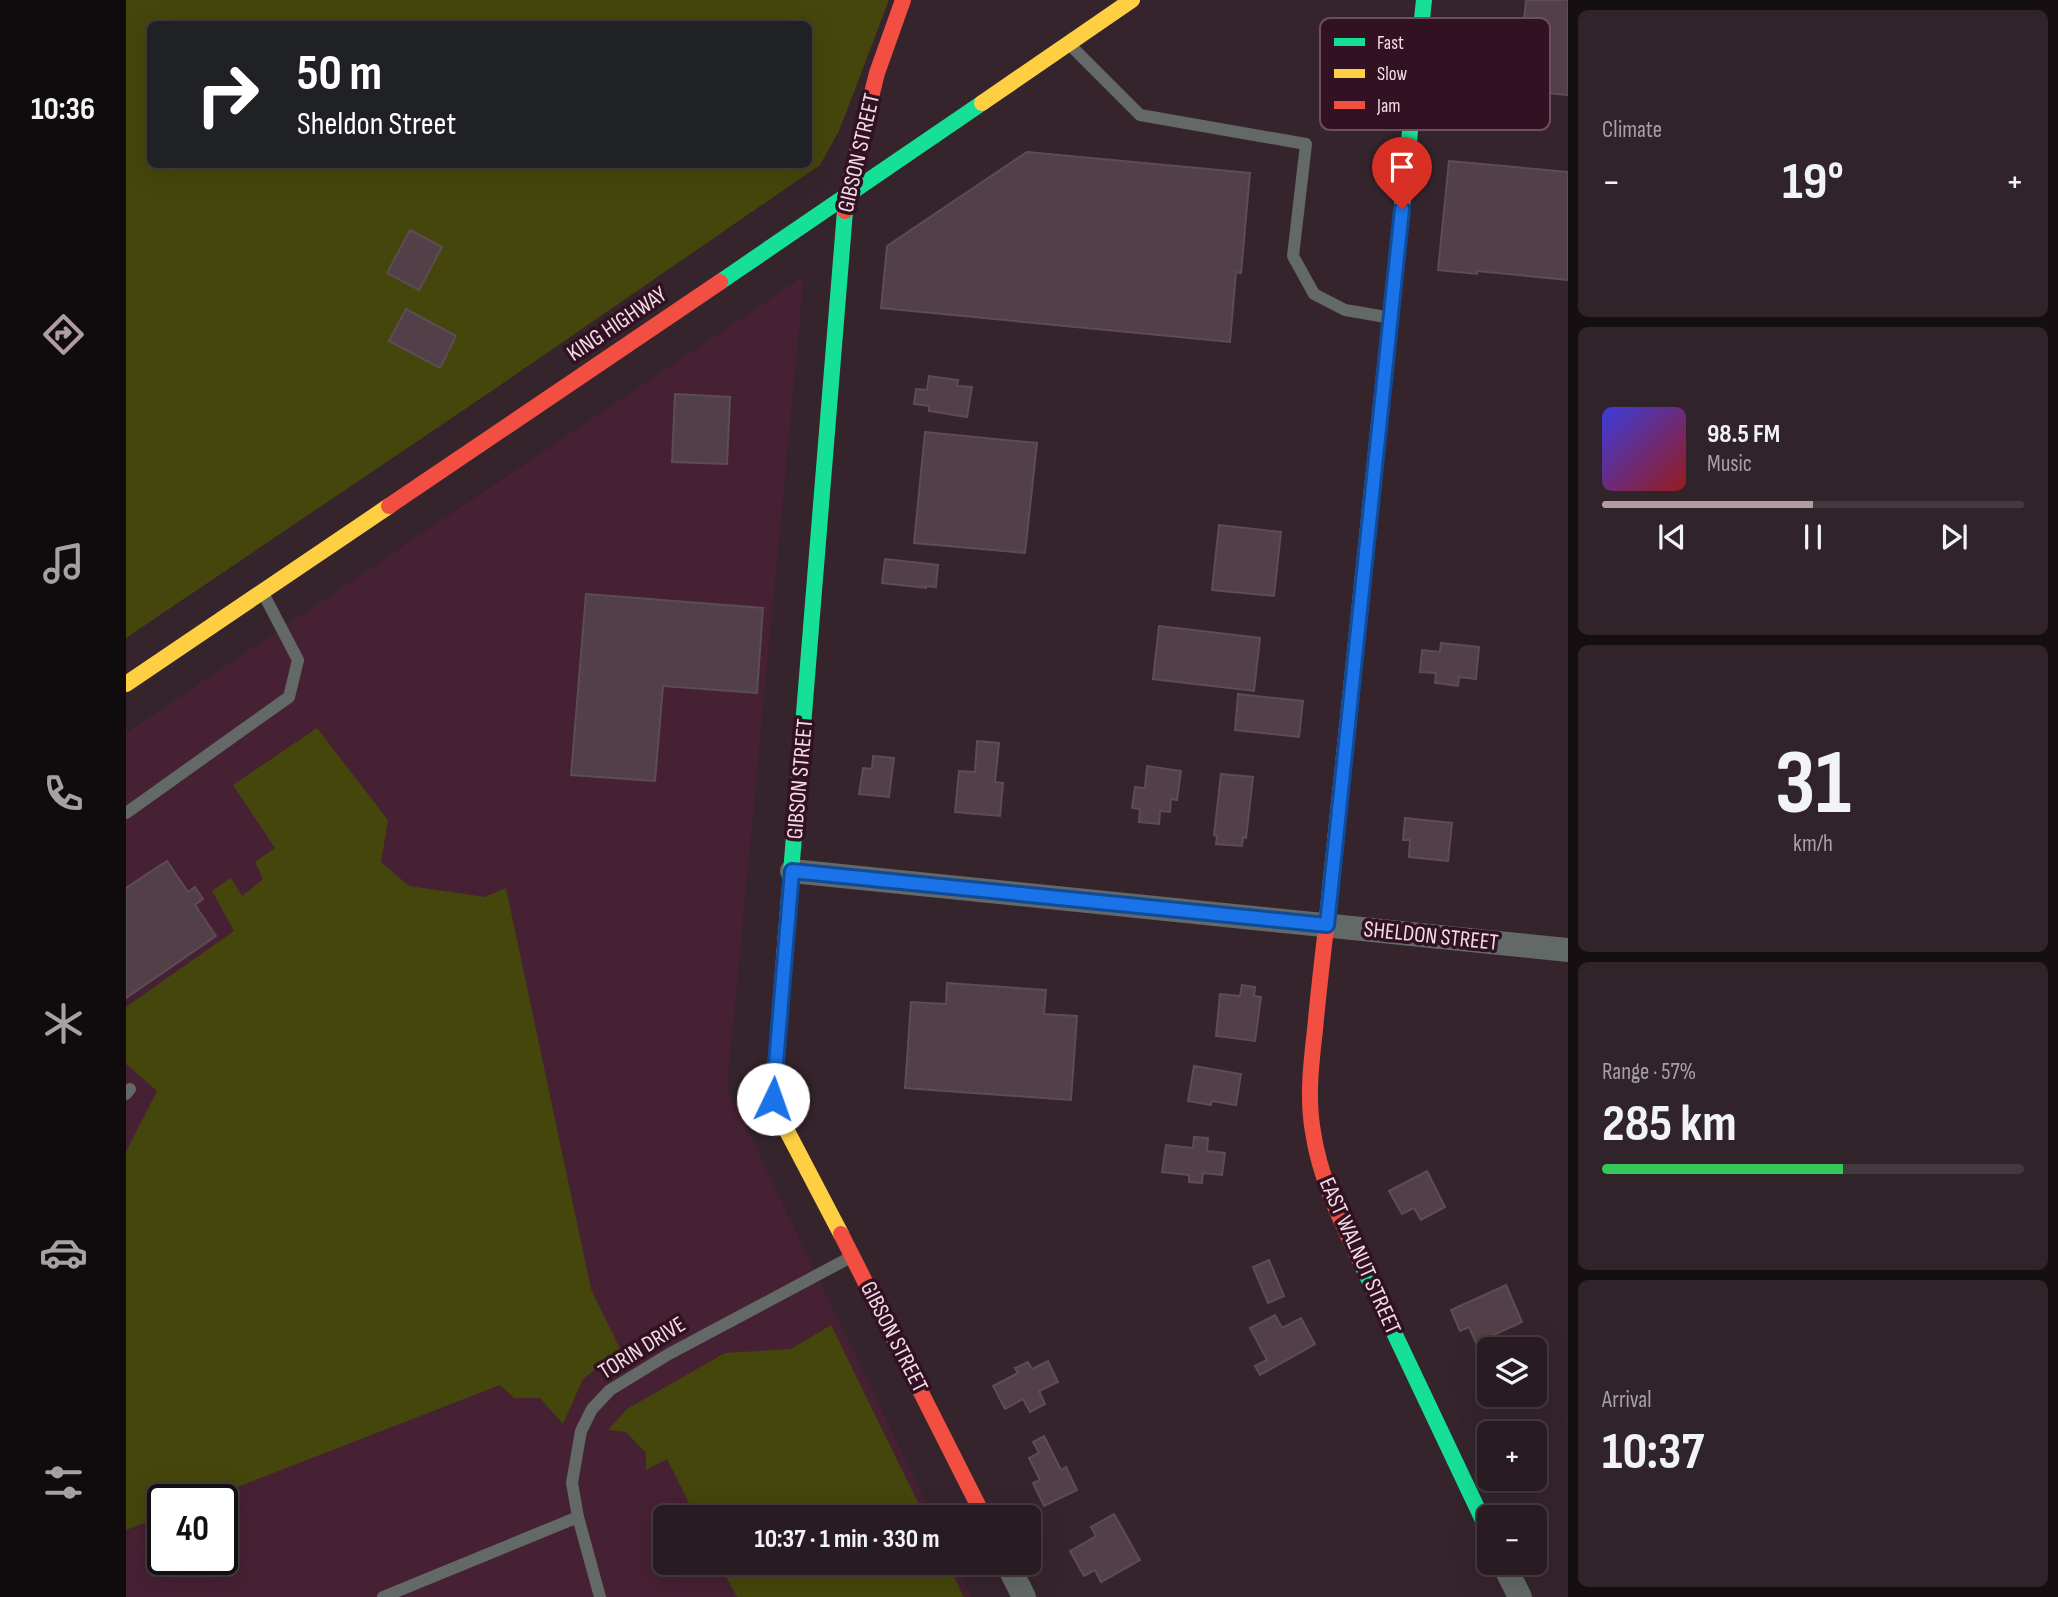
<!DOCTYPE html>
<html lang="en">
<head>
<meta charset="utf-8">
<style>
  :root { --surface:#281b21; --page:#30242a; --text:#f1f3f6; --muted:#a5a1a5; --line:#44393f; --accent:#b19ca4 }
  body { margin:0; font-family:"Sofia Sans Condensed",sans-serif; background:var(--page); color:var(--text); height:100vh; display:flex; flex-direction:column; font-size:26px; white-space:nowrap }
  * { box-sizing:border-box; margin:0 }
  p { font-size:23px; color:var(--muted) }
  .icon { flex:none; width:38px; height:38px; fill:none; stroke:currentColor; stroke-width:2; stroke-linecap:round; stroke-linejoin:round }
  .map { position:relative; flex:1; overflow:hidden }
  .sheet { display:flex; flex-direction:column; gap:10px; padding:10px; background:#160f12; width:490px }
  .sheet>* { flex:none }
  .guide { position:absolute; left:21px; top:21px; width:665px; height:147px; border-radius:10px; box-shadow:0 7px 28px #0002,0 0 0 2px var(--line); background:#202124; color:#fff; overflow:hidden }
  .fabs { position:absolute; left:1351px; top:1337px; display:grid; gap:14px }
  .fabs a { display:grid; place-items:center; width:70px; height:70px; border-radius:10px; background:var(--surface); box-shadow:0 7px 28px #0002,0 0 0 2px var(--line); font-size:35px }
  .speed { position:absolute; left:21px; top:1484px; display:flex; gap:14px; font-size:35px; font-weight:700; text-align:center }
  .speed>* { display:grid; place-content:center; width:91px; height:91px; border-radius:50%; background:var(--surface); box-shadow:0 7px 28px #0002,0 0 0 2px var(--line); line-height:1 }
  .speed .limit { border:4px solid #111; border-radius:10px; background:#fff; color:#111 }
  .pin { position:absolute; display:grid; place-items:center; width:60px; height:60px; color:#fff; margin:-72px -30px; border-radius:50% 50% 50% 0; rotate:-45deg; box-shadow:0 0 7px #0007 }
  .pin .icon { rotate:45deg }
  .me { position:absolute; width:77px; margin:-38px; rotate:3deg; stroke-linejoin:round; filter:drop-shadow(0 0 5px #0008) }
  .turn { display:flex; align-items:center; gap:24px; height:147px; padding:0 35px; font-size:32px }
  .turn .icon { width:91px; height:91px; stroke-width:2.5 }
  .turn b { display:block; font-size:49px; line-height:60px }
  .big { font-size:52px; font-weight:700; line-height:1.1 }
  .sheet .card { flex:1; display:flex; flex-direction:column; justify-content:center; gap:10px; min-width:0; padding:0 24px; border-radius:10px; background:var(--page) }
  .sheet .dial { align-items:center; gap:0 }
  .dial b { font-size:91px; line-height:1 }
  .song { display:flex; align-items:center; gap:21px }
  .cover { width:84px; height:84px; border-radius:10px; background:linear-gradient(135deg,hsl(240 70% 55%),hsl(0 70% 35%)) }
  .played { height:7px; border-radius:4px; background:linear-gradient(90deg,var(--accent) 50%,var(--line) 50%) }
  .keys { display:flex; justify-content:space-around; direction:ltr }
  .heat { display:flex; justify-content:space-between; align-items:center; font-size:38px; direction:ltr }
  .charge { height:10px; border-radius:5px; background:linear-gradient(90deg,#34c759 57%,var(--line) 0) }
  .trip { position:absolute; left:527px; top:1505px; width:388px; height:70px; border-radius:10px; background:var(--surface); box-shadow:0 7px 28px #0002,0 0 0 2px var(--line); font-weight:700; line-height:70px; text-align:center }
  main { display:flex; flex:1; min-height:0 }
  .tabs { display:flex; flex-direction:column; width:126px; justify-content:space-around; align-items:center; background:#100b0d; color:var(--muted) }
  .tabs .icon { width:49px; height:49px }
  .tabs .on { color:var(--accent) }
  .tabs b { font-size:32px; color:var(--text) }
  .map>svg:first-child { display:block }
  .built { fill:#462133; fill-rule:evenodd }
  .green { fill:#45460b; fill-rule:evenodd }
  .building { fill:#523f47; stroke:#5c4d54; stroke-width:2 }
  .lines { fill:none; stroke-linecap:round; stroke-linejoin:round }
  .lane { stroke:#626967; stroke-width:12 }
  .street { stroke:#626967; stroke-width:24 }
  .fast { stroke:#16e098; stroke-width:16 }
  .slow { stroke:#ffcf43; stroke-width:16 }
  .jam { stroke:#f24e42; stroke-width:16 }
  .route-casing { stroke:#114b97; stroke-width:18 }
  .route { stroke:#1a73e8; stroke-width:12 }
  .labels { text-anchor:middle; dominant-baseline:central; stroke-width:7; stroke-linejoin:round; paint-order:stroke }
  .street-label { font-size:23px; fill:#f4dce5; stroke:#321222 }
  .key { fill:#321222; stroke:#6c4f5c; stroke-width:2 }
  .key-label { font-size:19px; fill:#f4dce5 }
</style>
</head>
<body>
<main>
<nav class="tabs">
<b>10:36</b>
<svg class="icon on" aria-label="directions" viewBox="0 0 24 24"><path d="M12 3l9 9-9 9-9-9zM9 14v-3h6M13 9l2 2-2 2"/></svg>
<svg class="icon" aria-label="music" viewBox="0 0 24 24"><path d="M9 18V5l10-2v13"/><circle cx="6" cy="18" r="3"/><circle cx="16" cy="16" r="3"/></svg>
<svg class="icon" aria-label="phone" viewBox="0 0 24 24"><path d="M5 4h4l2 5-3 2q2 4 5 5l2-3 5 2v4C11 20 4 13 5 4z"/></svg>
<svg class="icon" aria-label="climate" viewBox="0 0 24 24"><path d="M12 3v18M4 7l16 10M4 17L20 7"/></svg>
<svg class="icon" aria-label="car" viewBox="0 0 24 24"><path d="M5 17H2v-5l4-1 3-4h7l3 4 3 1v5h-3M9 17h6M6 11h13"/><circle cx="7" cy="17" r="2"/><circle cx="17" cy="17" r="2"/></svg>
<svg class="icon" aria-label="filters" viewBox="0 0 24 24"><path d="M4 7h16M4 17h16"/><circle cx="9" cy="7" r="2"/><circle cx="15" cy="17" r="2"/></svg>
</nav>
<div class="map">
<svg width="1442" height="1597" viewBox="0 0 1442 1597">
  <rect width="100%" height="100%" fill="#35242c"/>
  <path class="built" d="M678 276 601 1088 807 1517H539V1563H828L845 1597H0V733ZM37 1500H96V1559H37Z"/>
  <g class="green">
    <path d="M0 0H763L713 131 694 165 376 384 0 638ZM24 24H682V164H24Z"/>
    <path d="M191 728 262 820 255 862 283 886 359 897 380 888 465 1289 494 1349 457 1379 437 1424 414 1398H388L374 1385 78 1500H37V1516L0 1530V1152L31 1091 0 1064V1007L108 931 86 891 105 878 116 896 137 879 129 862 149 848 107 785Z"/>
    <path d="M705 1325 799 1517H570L541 1459 520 1470V1453L500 1432 482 1430 501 1409 599 1353 665 1349Z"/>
    <path d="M593 1563H821L838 1597H611Z"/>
  </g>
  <g class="building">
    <path d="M1400 0H1442V95L1391 90Z"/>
    <path d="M901 152 1124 173 1115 273 1110 272 1104 342 755 308 761 246Z"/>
    <path d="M1323 161 1442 172V280L1351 271V274L1312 270Z"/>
    <path d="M284 230 316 247 293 290 261 273Z"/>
    <path d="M280 309 330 336 314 368 263 341Z"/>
    <path d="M803 376 832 380 831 386 846 387 841 417 803 411V406L788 404 790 389 801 390Z"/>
    <path d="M549 394 604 397 601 464 546 462Z"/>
    <path d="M799 432 911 443 899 553 788 543Z"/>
    <path d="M1093 525 1155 532 1148 596 1086 590Z"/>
    <path d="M759 559 812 565 810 587 800 586V588L756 583Z"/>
    <path d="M460 594 637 608 631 693 537 686 529 781 445 775Z"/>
    <path d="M1033 626 1134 638 1128 691 1027 679Z"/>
    <path d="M1315 643 1353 647 1350 679 1333 677 1332 686 1309 683 1310 673 1294 672 1296 650 1314 652Z"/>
    <path d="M1112 694 1177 701 1173 737 1109 730Z"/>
    <path d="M851 741 873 743 869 782 877 783 874 816 829 812 833 771 849 772Z"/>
    <path d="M747 756 768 758 763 797 733 794 737 768 746 769Z"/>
    <path d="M1021 766 1055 771 1051 800 1045 799 1044 812 1034 811 1033 824 1013 822 1014 809 1006 808 1009 787 1019 788Z"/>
    <path d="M1095 774 1127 777 1120 838 1117 837 1116 846 1090 844 1091 836 1088 835Z"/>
    <path d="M1279 818 1326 823 1322 861 1283 857 1284 840H1277Z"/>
    <path d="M41 861 62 892 69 887 77 899 69 905 90 936 0 998V888Z"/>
    <path d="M821 983 920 990 918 1014 951 1016 945 1100 779 1088 785 1002 820 1004Z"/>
    <path d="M1116 985 1129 987 1128 996 1135 997 1129 1041 1090 1036 1094 994 1114 996Z"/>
    <path d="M1068 1066 1115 1074 1110 1105 1086 1101 1085 1105 1062 1101Z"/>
    <path d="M1068 1137 1082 1138 1081 1151 1099 1153 1096 1175 1077 1173 1076 1183 1063 1182V1175L1036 1172 1040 1145 1067 1148Z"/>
    <path d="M1301 1171 1319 1207 1295 1220 1288 1208 1276 1214 1263 1191Z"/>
    <path d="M1143 1260 1158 1296 1142 1303 1127 1267Z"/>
    <path d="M1380 1285 1396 1322 1350 1343 1343 1327 1334 1331 1325 1310Z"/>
    <path d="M1149 1315 1156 1328 1175 1318 1189 1344 1134 1375 1129 1366 1141 1360 1124 1328Z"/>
    <path d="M1409 1354 1416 1372 1409 1375Z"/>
    <path d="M922 1361 932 1382 913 1391 919 1404 904 1412 897 1399 879 1409 867 1386 892 1373 889 1368 902 1362 906 1369Z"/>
    <path d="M918 1436 935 1470 940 1467 951 1490 918 1506 907 1483 914 1480 903 1458 913 1453 907 1442Z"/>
    <path d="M988 1514 1014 1560 975 1582 969 1570 958 1576 944 1551 970 1536 965 1527Z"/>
  </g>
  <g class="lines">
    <g class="lane">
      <path d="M945 46 1014 115 1180 144 1167 256 1188 294 1219 310 1260 317"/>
      <path d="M0 813 163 697 172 660 138 595"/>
      <path d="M0 1094 4 1089"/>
      <path d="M257 1597 452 1517"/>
      <path d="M474 1597 452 1517 446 1483 455 1431 466 1409 484 1390 543 1354 725 1257"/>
    </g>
    <g class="street">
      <path d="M666 871 1442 950"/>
      <path d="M881 1563 898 1597"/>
      <path d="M1377 1563 1394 1597"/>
    </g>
    <g class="fast">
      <path d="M594 282 856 103"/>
      <path d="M1253 423 1298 0"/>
      <path d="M660 934 719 211"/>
      <path d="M1235 1263 1363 1533"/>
    </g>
    <g class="slow">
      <path d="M856 103 1006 0"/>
      <path d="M0 684 263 506"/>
      <path d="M1200 928 1253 423"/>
      <path d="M660 934 647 1099 660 1129 715 1234"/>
    </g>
    <g class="jam">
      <path d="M719 211 720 197 751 73 777 0"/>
      <path d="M263 506 594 282"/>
      <path d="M1200 928C1196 962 1192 996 1189 1030 1185 1064 1181 1098 1187 1132 1194 1179 1215 1221 1235 1263"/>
      <path d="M715 1234 858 1517"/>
    </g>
  </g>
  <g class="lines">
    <g class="route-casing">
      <path id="route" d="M647 1099 666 871 1201 925 1276 209"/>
    </g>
    <use href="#route" class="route"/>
  </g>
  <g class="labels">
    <g class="street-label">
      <text transform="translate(733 153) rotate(-77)">GIBSON STREET</text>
      <text transform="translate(491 324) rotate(-34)">KING HIGHWAY</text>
      <text transform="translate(674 779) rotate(-85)">GIBSON STREET</text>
      <text transform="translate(1305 936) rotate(6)">SHELDON STREET</text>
      <text transform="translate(1234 1256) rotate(66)">EAST WALNUT STREET</text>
      <text transform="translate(768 1337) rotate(63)">GIBSON STREET</text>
      <text transform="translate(516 1348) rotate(-32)">TORIN DRIVE</text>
    </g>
  </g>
  <rect x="1194" y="18" width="230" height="112" rx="10" class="key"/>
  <rect x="1208" y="38" width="31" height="8" fill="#16e098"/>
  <rect x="1208" y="69" width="31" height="9" fill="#ffcf43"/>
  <rect x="1208" y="101" width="31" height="8" fill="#f24e42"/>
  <g class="key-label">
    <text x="1251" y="49">Fast</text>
    <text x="1251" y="80">Slow</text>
    <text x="1251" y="112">Jam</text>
  </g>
</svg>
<div class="fabs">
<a><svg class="icon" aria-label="layers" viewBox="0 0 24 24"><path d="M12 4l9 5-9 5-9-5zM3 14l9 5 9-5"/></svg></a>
<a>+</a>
<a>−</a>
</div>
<div class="speed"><div class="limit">40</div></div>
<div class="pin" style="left:1276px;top:209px;background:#d93025"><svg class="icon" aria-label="arrive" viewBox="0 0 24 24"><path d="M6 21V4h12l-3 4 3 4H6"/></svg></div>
<svg class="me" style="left:647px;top:1099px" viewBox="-20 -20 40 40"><circle r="19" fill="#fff"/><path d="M0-13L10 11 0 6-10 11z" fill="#1a73e8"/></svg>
<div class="trip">10:37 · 1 min · 330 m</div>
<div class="guide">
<div class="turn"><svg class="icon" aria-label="right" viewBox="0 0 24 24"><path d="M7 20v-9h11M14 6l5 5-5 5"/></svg><div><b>50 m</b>Sheldon Street</div></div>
</div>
</div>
<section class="sheet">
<div class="card"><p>Climate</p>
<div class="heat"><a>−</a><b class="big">19°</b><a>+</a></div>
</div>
<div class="card">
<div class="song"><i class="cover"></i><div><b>98.5 FM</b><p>Music</p></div></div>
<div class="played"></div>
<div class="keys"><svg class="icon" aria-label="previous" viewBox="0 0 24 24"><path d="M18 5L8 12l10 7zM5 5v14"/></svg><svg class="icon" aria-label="pause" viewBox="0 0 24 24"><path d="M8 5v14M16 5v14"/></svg><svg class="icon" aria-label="next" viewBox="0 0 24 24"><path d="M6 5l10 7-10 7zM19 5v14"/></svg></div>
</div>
<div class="card dial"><b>31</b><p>km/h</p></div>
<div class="card"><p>Range · 57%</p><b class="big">285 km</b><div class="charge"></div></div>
<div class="card"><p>Arrival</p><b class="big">10:37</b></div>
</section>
</main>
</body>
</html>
